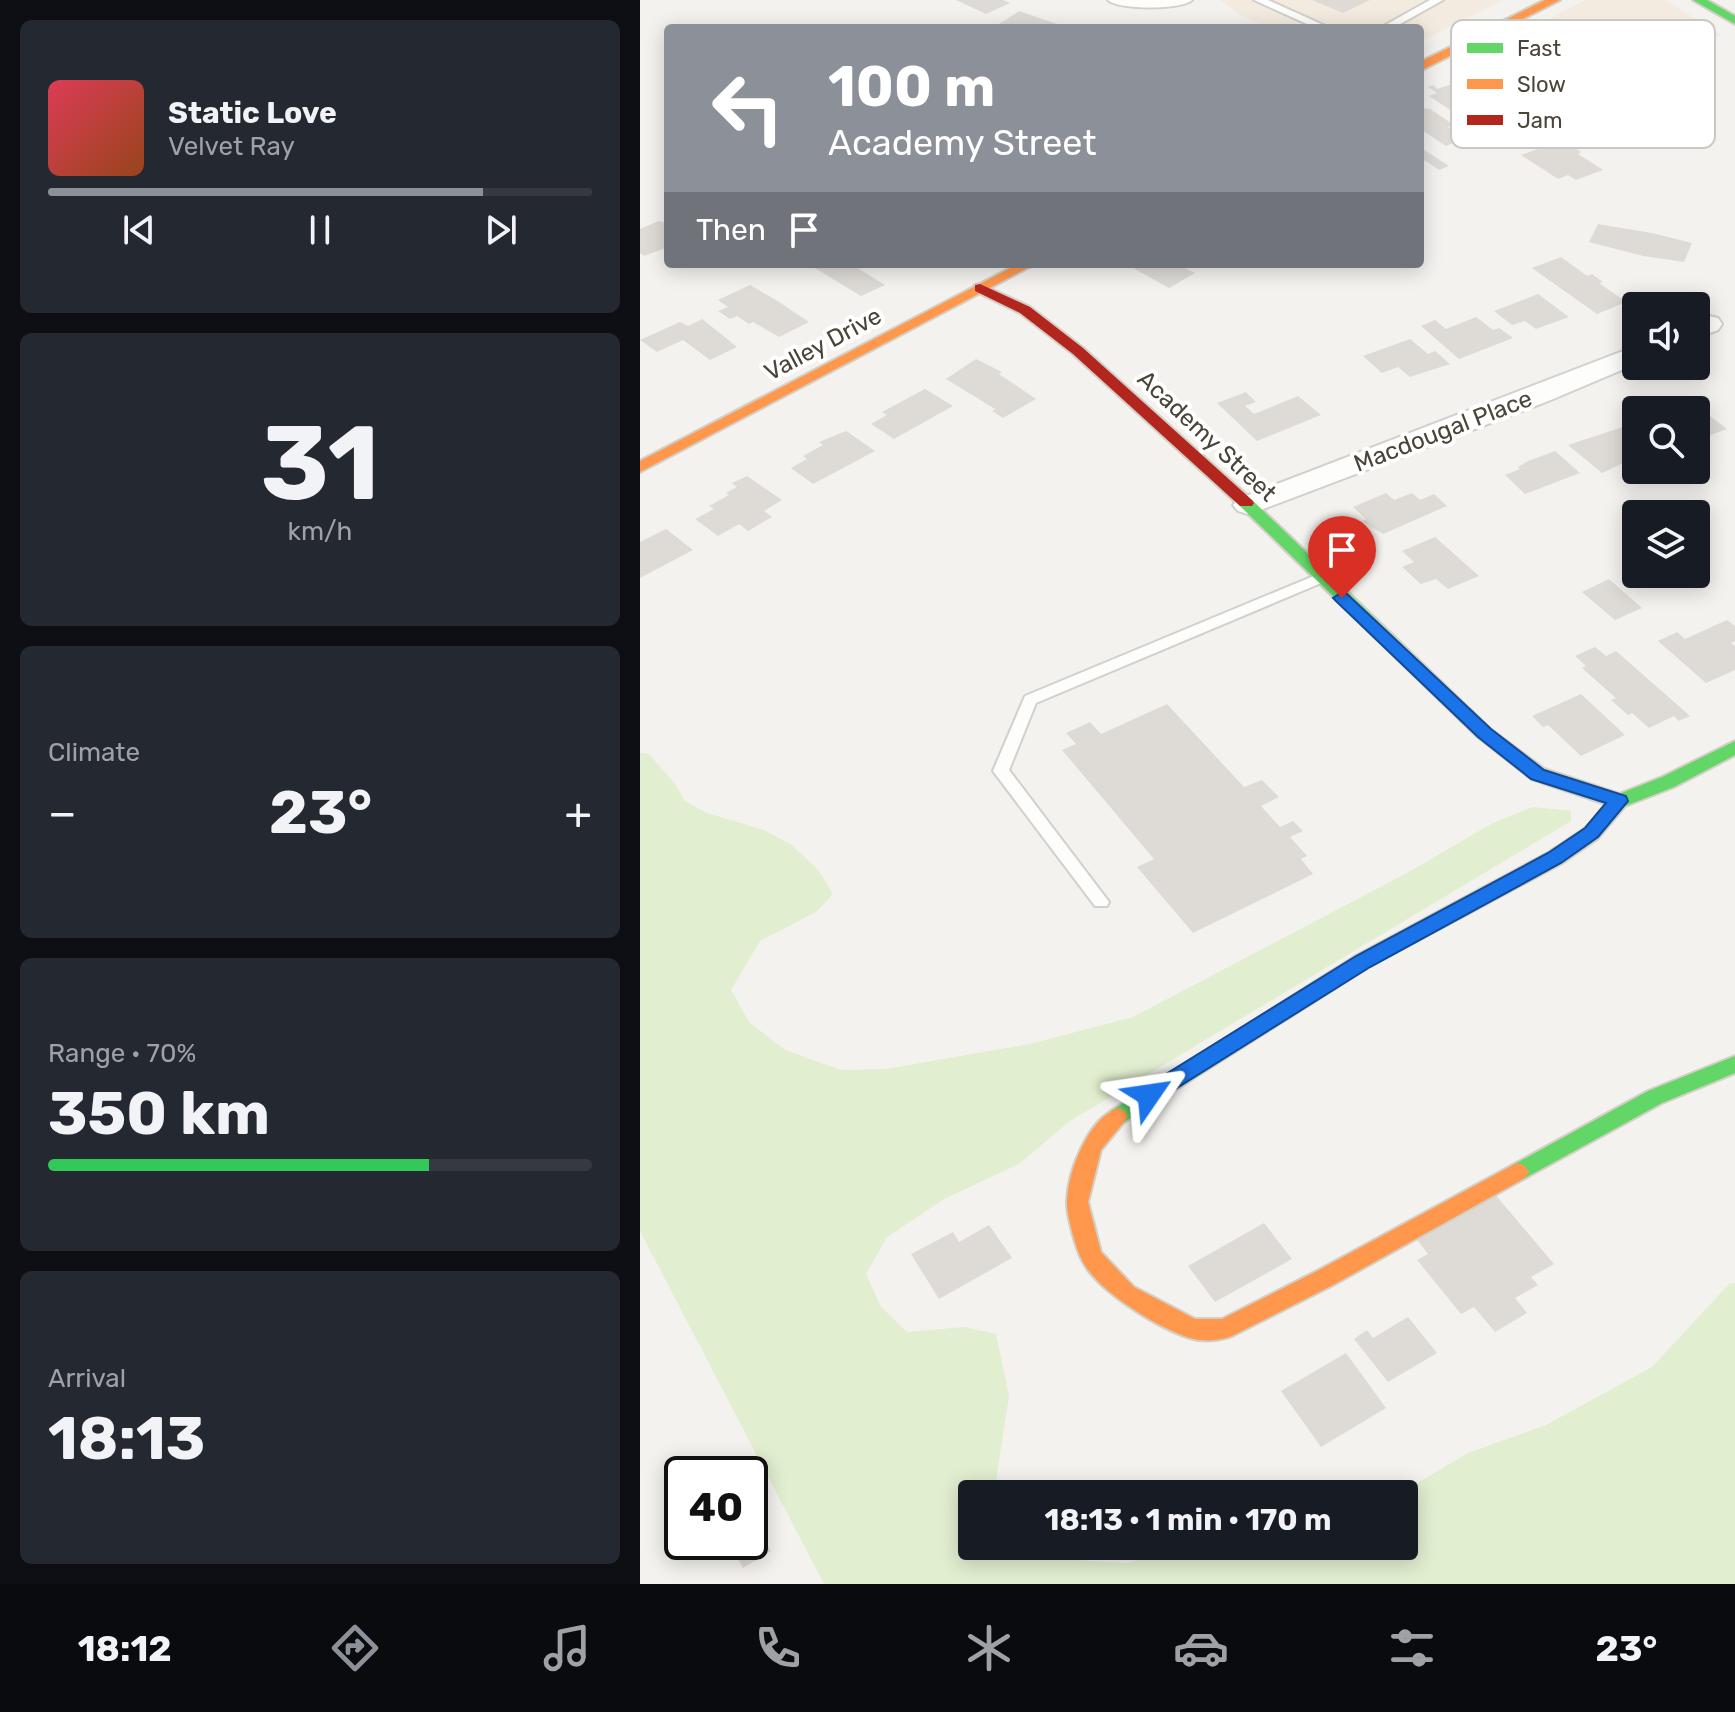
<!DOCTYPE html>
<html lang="en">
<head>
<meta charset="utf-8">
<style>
  :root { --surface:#171b24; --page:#242831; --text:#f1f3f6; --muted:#9ea1a6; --line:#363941; --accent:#8c9099 }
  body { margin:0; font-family:Rubik,sans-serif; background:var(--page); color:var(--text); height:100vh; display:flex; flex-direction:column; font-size:30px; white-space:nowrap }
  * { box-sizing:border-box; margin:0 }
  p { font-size:26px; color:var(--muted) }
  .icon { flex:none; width:44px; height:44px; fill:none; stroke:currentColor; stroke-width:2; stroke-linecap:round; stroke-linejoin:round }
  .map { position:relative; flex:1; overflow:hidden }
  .side { display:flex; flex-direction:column; gap:20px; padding:20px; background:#0d0f14; width:640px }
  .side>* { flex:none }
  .hud { position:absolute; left:24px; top:24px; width:760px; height:244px; border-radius:8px; box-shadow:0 4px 20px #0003; background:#8c9099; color:#fff; overflow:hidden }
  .buttons { position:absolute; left:982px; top:292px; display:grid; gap:16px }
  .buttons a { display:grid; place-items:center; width:88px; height:88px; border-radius:8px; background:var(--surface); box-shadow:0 4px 20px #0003; font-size:40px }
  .speed { position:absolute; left:24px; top:1456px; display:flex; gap:16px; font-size:40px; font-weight:700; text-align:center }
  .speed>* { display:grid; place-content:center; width:104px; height:104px; border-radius:50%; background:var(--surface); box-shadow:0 4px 20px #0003; line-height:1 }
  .speed .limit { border:4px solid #111; border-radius:12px; background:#fff; color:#111 }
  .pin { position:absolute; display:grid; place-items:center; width:68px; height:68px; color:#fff; margin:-82px -34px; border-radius:50% 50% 50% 0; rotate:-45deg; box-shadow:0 0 8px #0007 }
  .pin .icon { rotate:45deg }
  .me { position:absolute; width:88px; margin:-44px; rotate:58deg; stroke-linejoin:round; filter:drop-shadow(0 0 6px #0008) }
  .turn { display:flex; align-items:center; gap:28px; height:168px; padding:0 32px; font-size:36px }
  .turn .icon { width:104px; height:104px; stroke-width:2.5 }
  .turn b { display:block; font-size:56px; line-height:68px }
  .then { display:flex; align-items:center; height:76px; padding:0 32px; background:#0003; gap:16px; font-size:30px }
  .big { font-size:60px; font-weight:700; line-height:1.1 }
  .side .widget { flex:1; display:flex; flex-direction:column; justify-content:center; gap:12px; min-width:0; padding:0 28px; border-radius:12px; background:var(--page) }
  .side .dial { align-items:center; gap:0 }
  .dial b { font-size:104px; line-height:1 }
  .song { display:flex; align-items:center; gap:24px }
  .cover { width:96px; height:96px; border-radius:12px; background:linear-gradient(135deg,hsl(350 70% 55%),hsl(20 70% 35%)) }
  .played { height:8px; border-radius:4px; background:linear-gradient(90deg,var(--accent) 80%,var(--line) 80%) }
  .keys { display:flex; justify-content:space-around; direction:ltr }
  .heat { display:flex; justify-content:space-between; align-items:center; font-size:44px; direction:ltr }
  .charge { height:12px; border-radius:6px; background:linear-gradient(90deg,#34c759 70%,var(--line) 0) }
  .trip { position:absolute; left:318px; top:1480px; width:460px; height:80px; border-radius:8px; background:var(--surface); box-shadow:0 4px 20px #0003; font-weight:700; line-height:80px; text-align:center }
  .menu { display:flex; height:128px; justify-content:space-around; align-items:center; background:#090b0e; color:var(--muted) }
  .menu .icon { width:56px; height:56px }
  .menu .on { color:var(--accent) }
  .menu b { font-size:36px; color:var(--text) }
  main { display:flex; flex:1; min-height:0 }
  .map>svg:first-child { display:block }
  .commercial { fill:#f3ebdf }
  .green { fill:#e1eecf }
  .building { fill:#dedbd6 }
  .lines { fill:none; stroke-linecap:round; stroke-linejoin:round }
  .lane-casing { stroke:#d2d0cb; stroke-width:4 }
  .street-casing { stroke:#d2d0cb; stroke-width:4 }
  .fast-casing { stroke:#d3cfc5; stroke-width:4 }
  .slow-casing { stroke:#d3cfc5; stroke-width:4 }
  .jam-casing { stroke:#d3cfc5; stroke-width:4 }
  .lane { fill:#fdfdfc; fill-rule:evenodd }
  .street { fill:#fdfdfc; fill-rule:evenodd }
  .fast { fill:#63d668; fill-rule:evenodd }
  .slow { fill:#ff974d; fill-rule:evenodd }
  .jam { fill:#b3261e; fill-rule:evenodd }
  .route { fill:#1a73e8; stroke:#114b97; stroke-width:2 }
  .labels { text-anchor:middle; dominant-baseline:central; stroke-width:8; stroke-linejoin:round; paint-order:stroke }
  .street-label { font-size:24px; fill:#4b4439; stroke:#fff }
  .key { fill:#fff; stroke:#c9c7c4; stroke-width:2 }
  .key-label { font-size:22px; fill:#4b4439 }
</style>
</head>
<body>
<main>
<section class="side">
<div class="widget">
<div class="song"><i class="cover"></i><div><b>Static Love</b><p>Velvet Ray</p></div></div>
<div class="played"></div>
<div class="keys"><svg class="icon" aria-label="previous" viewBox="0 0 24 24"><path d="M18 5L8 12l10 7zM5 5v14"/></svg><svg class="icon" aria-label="pause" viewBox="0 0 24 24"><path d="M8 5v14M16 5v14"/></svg><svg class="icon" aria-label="next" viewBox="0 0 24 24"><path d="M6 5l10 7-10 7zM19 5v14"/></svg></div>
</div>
<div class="widget dial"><b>31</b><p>km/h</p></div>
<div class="widget"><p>Climate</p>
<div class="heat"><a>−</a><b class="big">23°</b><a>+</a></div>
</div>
<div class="widget"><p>Range · 70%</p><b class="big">350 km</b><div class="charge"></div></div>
<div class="widget"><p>Arrival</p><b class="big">18:13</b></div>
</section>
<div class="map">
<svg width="1095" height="1584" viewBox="0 0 1095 1584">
  <rect width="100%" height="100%" fill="#f4f2ee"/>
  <g class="commercial">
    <path d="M580 0H864L780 42V28H629L600 15Z"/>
    <path d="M945 0H1025L1082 35 976 74 879 35Z"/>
  </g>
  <path class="green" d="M0 753 9 754 35 784 45 801 67 813 124 830 152 845 179 871 193 894 176 912 120 941 91 990 109 1022 145 1050 201 1070 246 1069 390 1044 493 1017 767 873 853 823 893 807 931 811V821L430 1121 379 1164 304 1199 247 1237 226 1274 241 1307 267 1332 324 1327 356 1334 369 1396 354 1494H332V1546H398L434 1560 488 1563 547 1546H764V1494H759L828 1453 906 1425 1012 1367 1089 1284 1095 1283V1584H184L0 1231Z"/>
  <g class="building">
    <path d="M316 0H363L370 3 346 14Z"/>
    <path d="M672 0H730L703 13Z"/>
    <path d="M379 11 417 24 410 28H353Z"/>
    <path d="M812 84 819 86 866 116 836 127 789 96 797 93 788 87 793 85 797 89Z"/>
    <path d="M780 108 790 109 814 125 808 127 825 138 806 146 780 129Z"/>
    <path d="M922 140 941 152 938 154 963 170 936 180 928 175 918 179 881 155Z"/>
    <path d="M783 149 809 166 799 170 789 163 780 158Z"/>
    <path d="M19 221 28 224V247L4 256 0 253V229Z"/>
    <path d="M958 224 1012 233 1052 243 1044 262 1003 256 949 242Z"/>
    <path d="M921 257 947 276 952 274 963 282 959 283 986 302 957 314 892 268Z"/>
    <path d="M168 264H211L245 285 221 296Z"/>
    <path d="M486 264H538L555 273 529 288Z"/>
    <path d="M110 285 136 300 169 322 139 337 113 322 109 324 97 316 90 319 78 311 88 307 78 300Z"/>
    <path d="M898 294 929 317 896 329 885 321 872 325 854 311Z"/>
    <path d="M836 317 853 330 859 328 873 338 819 359 781 326 795 320 806 329Z"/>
    <path d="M62 319 97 347 70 360 43 340 17 352 0 340 40 322 48 326Z"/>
    <path d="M770 339 788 354 795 351 810 364 770 377 758 367 742 373 723 356Z"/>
    <path d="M336 359 362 372 359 374 396 399 363 418 352 411 355 409 306 379Z"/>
    <path d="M285 389 313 406 254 439 231 424 247 415 242 412Z"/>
    <path d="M606 392 616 402 605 406 614 414 658 396 681 415 617 441 577 403Z"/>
    <path d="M1056 406 1062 410 1087 429 1071 435 1061 427 1056 429V410H1045Z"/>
    <path d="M986 426 996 434V457L962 473 928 445Z"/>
    <path d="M206 431 235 451 173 484 151 468 167 459 163 456 183 445 179 442Z"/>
    <path d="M915 451 940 473 885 494 865 475 880 469 878 467 888 461Z"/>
    <path d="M107 476 142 500 124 511 132 517 108 531 99 524 78 536 55 519 74 509 69 506 89 495 86 493 97 487 92 483Z"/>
    <path d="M746 493 754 500 772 493 780 500 794 494 807 506 743 534 722 521 726 519 713 507Z"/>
    <path d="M26 529 53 550 0 578V542Z"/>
    <path d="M795 537 839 576 808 589 796 579 781 584 762 567 774 562 762 551Z"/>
    <path d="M969 579 1002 608 975 620 942 592Z"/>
    <path d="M1087 620 1095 626V641L1091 643 1095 646V670L1066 683 1018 641 1037 632 1045 639Z"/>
    <path d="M955 647 966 656 976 651 1050 716 1039 721 1034 716 1009 728 992 713 988 715 971 700 976 698 942 668 946 666 935 656Z"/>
    <path d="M941 694 985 735 941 756 908 725 903 727 892 716Z"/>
    <path d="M527 704 604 787 622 780 639 797 621 806 640 827 653 821 663 831 650 837 667 856 661 859 673 874 553 933 497 867 514 859 422 750 436 744 426 733 450 722 461 734Z"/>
    <path d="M853 1192 914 1264 891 1277 898 1285 875 1298 887 1313 855 1332 834 1307 821 1314 777 1260 788 1254 775 1237Z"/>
    <path d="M624 1223 652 1259 575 1302 548 1266Z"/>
    <path d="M349 1225 372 1258 299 1299 271 1254 313 1232 319 1242Z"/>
    <path d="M768 1317 797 1353 748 1382 714 1339 727 1330 733 1338Z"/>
    <path d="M706 1353 746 1408 681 1447 641 1391Z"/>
    <path d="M110 1513 131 1551 103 1568 88 1542H110Z"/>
  </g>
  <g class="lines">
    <g class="lane-casing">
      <g id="lane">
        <path d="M614 0H628L690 28H676Z"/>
        <path d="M790 0H803L753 28H740Z"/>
        <path d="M681 573 686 575 688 578 686 581 396 703 369 770 469 902 467 906H455L353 771 385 696Z"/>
      </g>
    </g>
    <g class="street-casing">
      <g id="street">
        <path d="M468 0H552C543 10 477 10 468 0Z"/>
        <path d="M1069 316 1078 318 1082 324 1078 330 1056 338V320Z"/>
        <path d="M996 346V364L906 402 618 511 608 514 598 511 593 505 598 499Z"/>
      </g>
    </g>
    <g class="fast-casing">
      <g id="fast">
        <path d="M1053 0H1067L1095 16V24Z"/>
        <path d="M606 498 612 500 850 729 904 769 979 794 1022 777 1095 741V755L1034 787 985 806 958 838 922 863 730 966 478 1126 471 1123 468 1117 471 1111 716 956 908 853 946 828 966 804 892 779 838 737 600 506 598 503Z"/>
        <path d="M1095 1056V1073L1022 1103 885 1178 878 1181 871 1178 867 1172 871 1166 1008 1091Z"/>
      </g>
    </g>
    <g class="slow-casing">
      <g id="slow">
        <path d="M905 0H920L780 71V62Z"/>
        <path d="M378 264H395L0 472V461Z"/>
        <path d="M478 1108 485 1111 488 1117 461 1150 448 1202 461 1252 494 1287 555 1319H582L677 1271 871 1166 878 1163 885 1166 889 1172 885 1178 693 1285 592 1336C580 1341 562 1342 550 1338 518 1328 456 1290 442 1260 436 1249 426 1213 427 1201 428 1171 448 1119 478 1108Z"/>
      </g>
    </g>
    <g class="jam-casing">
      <path id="jam" d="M340 284 390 307 443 348 612 500 614 503 612 506H600L433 354 380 313 335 291V285Z"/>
    </g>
    <use href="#lane" class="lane"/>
    <use href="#street" class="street"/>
    <use href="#fast" class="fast"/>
    <use href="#slow" class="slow"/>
    <use href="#jam" class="jam"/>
  </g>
  <path class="route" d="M702 592 707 594 851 729 904 770 986 796 988 801 958 837 921 863 730 967 516 1101 509 1104 502 1101 499 1095 502 1089 716 956 908 853 945 828 966 803 891 779 838 737 696 601 693 598Z"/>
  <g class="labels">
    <g class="street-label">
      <text transform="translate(183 344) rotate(-28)">Valley Drive</text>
      <text transform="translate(803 431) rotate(-21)">Macdougal Place</text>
      <text transform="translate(567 436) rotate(43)">Academy Street</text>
    </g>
  </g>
  <rect x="811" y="20" width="264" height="128" rx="12" class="key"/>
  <rect x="827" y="43" width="36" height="10" fill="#63d668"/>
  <rect x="827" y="79" width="36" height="10" fill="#ff974d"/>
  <rect x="827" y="115" width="36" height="10" fill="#b3261e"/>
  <g class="key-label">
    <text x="877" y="56">Fast</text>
    <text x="877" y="92">Slow</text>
    <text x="877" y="128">Jam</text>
  </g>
</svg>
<div class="buttons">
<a><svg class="icon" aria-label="sound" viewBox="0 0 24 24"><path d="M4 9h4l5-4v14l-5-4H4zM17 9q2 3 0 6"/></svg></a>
<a><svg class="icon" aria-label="search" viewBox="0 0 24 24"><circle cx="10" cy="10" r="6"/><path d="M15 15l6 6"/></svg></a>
<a><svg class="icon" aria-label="layers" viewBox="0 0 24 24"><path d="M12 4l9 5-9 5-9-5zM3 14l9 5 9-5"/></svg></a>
</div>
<div class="speed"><div class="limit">40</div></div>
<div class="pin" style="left:702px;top:598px;background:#d93025"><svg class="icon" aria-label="arrive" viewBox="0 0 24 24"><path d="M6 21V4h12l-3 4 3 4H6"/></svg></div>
<svg class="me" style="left:509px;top:1095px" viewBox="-20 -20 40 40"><path d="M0-17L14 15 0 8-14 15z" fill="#1a73e8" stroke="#fff" stroke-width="4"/></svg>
<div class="trip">18:13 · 1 min · 170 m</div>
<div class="hud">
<div class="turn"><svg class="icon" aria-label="left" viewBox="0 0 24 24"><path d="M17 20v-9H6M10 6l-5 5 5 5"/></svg><div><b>100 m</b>Academy Street</div></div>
<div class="then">Then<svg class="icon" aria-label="arrive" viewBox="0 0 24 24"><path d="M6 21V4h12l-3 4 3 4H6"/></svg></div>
</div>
</div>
</main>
<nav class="menu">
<b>18:12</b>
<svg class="icon on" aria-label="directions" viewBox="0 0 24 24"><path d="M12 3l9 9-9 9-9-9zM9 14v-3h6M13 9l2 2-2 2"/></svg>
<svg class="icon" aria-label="music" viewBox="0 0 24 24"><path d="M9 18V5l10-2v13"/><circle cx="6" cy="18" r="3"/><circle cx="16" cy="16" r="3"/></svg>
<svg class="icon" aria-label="phone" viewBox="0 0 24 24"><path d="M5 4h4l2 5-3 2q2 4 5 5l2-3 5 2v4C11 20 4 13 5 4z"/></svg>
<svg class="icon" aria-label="climate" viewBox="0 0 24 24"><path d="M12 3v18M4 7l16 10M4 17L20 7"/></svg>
<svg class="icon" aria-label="car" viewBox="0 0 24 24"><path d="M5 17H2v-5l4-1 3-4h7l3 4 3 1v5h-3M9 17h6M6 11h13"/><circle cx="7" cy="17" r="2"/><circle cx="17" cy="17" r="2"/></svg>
<svg class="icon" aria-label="filters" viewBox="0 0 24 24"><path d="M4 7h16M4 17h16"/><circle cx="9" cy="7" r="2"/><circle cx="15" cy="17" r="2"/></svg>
<b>23°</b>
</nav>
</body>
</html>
